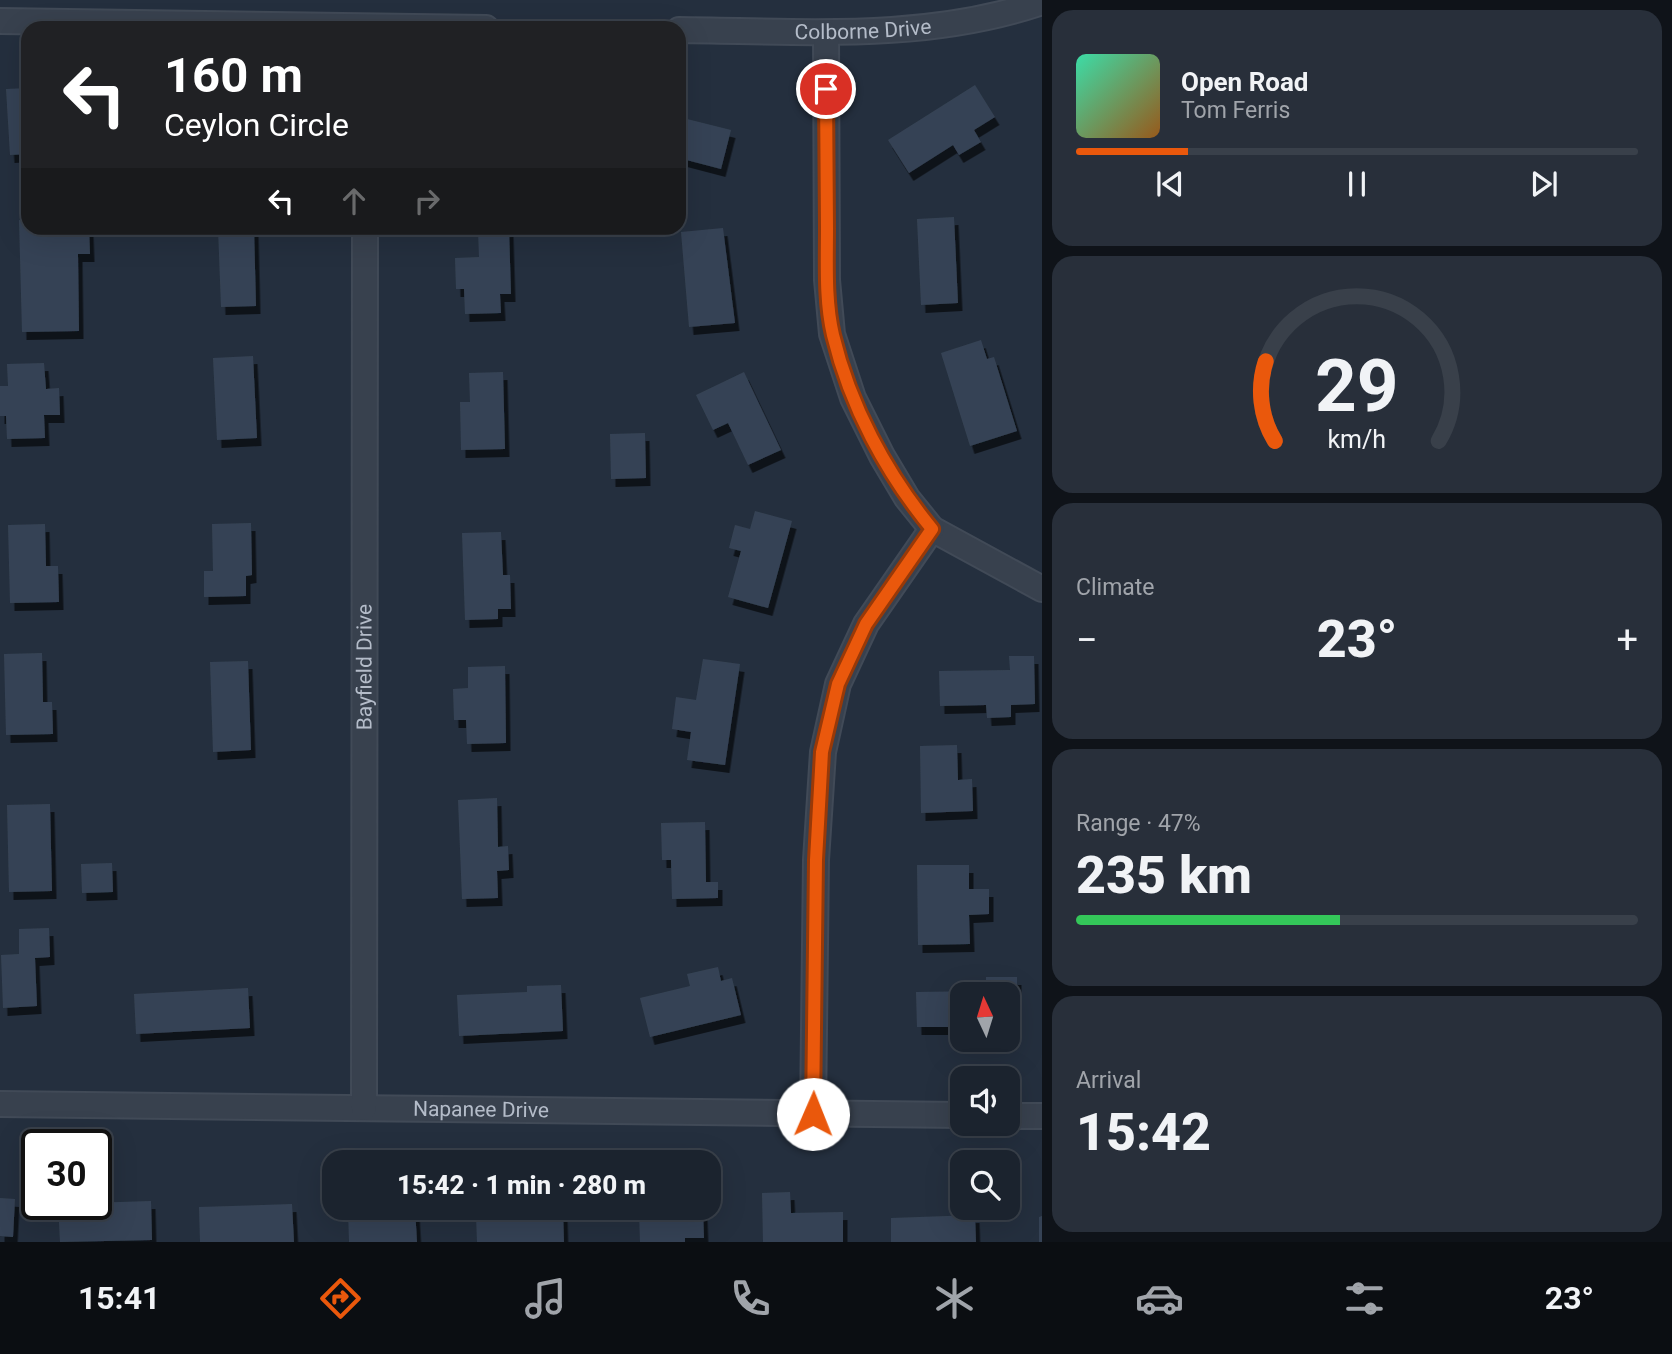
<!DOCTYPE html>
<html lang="en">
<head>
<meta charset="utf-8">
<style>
  :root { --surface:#1b232e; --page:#282f3a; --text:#f1f3f6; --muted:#a0a4aa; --line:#39404a; --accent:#ea580c }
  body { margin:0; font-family:Roboto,sans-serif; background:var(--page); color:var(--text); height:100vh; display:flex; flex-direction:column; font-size:26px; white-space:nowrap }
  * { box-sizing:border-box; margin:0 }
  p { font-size:23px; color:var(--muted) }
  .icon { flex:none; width:38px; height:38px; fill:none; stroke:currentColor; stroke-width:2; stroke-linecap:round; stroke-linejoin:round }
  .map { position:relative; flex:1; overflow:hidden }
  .drawer { display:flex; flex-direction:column; gap:10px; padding:10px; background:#0f1319; width:630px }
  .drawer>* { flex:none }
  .hud { position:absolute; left:21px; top:21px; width:665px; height:214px; border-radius:21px; box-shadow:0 7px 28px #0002,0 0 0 2px var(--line); background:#202124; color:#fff; overflow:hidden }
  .needle { width:46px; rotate:356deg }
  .buttons { position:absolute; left:950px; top:982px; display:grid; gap:14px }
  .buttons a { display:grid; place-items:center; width:70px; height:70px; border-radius:14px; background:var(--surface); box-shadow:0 7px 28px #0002,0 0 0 2px var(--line); font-size:35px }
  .speed { position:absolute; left:21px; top:1129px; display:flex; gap:14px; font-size:35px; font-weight:700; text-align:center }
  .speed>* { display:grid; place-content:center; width:91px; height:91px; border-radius:50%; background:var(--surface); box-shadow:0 7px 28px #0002,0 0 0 2px var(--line); line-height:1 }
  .speed .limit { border:4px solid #111; border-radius:10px; background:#fff; color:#111 }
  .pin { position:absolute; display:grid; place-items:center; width:60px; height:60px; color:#fff; margin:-30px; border:4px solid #fff; border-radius:50%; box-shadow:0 2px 7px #0007 }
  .me { position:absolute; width:77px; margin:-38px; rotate:1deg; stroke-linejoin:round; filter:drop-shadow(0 0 5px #0008) }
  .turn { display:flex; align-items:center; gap:24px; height:147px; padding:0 28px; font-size:32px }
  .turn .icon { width:91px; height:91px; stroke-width:2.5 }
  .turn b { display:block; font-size:49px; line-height:60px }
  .lanes { display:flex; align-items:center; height:66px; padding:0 28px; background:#0003; justify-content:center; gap:35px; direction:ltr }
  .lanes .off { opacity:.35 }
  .big { font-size:52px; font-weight:800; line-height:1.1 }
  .drawer .card { flex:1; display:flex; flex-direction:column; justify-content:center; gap:10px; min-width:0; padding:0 24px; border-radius:21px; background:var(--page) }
  .drawer .dial { align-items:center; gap:0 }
  .dial svg { height:182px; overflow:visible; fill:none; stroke:var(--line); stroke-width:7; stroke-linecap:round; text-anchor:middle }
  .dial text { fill:var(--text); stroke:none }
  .song { display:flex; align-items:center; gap:21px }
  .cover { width:84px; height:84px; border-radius:10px; background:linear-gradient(135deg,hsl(160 70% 55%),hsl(30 70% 35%)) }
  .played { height:7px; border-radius:4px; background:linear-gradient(90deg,var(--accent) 20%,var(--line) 20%) }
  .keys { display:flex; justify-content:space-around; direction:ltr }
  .heat { display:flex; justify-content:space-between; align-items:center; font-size:38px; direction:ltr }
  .charge { height:10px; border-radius:5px; background:linear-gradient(90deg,#34c759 47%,var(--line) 0) }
  .trip { position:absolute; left:322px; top:1150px; width:399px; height:70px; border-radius:21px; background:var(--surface); box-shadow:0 7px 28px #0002,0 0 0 2px var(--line); font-weight:800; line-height:70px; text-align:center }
  .tab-bar { display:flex; height:112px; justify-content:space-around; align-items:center; background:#0b0e12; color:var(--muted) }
  .tab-bar .icon { width:49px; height:49px }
  .tab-bar .on { color:var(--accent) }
  .tab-bar b { font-size:32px; color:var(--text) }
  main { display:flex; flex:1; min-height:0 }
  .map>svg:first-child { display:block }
  .building { fill:#364354; filter:url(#shadow) }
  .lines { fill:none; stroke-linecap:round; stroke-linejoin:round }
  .street-casing { stroke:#414a57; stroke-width:28 }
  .street { stroke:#38414e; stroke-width:24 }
  .route-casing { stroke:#983908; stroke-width:18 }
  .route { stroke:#ea580c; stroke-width:12 }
  .labels { text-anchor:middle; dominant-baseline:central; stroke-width:7; stroke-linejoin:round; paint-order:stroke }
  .street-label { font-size:21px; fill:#b4bcc9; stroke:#1d2633 }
</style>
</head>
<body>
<main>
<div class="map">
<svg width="1042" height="1242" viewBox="0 0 1042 1242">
  <defs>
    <filter id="shadow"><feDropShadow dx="4.5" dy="8" stdDeviation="0" flood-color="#0009"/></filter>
  </defs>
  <rect width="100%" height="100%" fill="#242f3e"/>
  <g class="building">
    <path d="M975 85 995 117 974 130 981 142 959 155 953 145 909 173 888 140Z"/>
    <path d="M28 88V154L10 155 6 89Z"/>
    <path d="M679 117 731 130 721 169 679 158Z"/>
    <path d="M954 217 958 303 921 305 917 219Z"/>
    <path d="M19 220H28V228H89L90 254H78L79 331 22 332Z"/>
    <path d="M218 228H254L256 306 221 307Z"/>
    <path d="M723 228 735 323 689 327 681 232Z"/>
    <path d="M509 229 511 294H500L501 313 465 314 464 289H456L455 258 479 257 478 230Z"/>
    <path d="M981 340 987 359 994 357 1017 431 970 446 941 353Z"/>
    <path d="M253 356 257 438 217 440 213 358Z"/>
    <path d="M44 363 46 389 59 388 60 415H44L45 438 7 439 6 416H0V386H8L7 364Z"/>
    <path d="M503 372 505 449 461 450 460 402H470L469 373Z"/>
    <path d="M744 372 781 450 748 465 728 423 713 430 696 395Z"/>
    <path d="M645 433 646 478 611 479 610 434Z"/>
    <path d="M755 511 792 521 768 608 728 597 741 551 729 548 735 525 750 529Z"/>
    <path d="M251 523 252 575 246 576V596L204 597V571H213L212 524Z"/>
    <path d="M45 524 46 566H58L59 602 10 603 8 525Z"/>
    <path d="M501 532 503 575H510L511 609H498V619L465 620 462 533Z"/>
    <path d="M42 653 43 702H52L53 734 6 735 4 654Z"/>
    <path d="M1009 656H1034L1035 704 1011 705V717L987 718 986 705 940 706 939 671 1010 670Z"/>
    <path d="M703 659 740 664 725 765 687 760 691 732 672 729 676 697 696 700Z"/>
    <path d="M248 661 251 750 213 752 210 662Z"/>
    <path d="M505 666 506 743 467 744 466 720H454L453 689 468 688V667Z"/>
    <path d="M957 745 958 780 972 779 973 811 921 813 920 746Z"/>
    <path d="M497 798 498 847 508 846 509 870 497 871 498 898 462 899 458 800Z"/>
    <path d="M50 804 52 891 9 892 7 805Z"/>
    <path d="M705 822 706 882H718V898L672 899 671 860H662L661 823Z"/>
    <path d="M112 863 113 892 82 893 81 864Z"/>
    <path d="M917 865H969V889H989V914L969 915 970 944 918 945Z"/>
    <path d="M49 928 50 957 35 958 37 1006 3 1008 1 955 19 954V929Z"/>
    <path d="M718 967 721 981 732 978 741 1015 650 1037 640 998 690 986 687 974Z"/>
    <path d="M986 977H1017V1026H1008V994H962V1027H917L916 992 986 991Z"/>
    <path d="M561 985 563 1031 459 1036 457 995 527 992V986Z"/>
    <path d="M248 988 250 1028 136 1034 134 994Z"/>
    <path d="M790 1192 791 1213 843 1212V1242H763L762 1193Z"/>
    <path d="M0 1198 15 1199 13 1237 0 1236Z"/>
    <path d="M151 1201 152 1240 60 1242 58 1204Z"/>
    <path d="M292 1204 294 1242H200L199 1207Z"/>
    <path d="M415 1208 417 1242H349L348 1209Z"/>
    <path d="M563 1211 564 1242H477L476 1215Z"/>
    <path d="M703 1211 704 1238H685V1242H640L639 1213Z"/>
    <path d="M975 1215 976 1242H891V1218Z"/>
    <path d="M1042 1216V1242H1039V1217Z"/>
  </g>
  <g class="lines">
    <g class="street-casing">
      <g id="street">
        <path d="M0 21 486 28"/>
        <path id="s1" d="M679 30C800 31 925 42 1042 2"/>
        <path d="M826 34 827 280 832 334 853 398 882 456 907 498 932 529 1042 589"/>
        <path id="s2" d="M0 1104 962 1115"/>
        <path id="s3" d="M364 1108 365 228"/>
        <path d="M813 1114 816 860 823 752 838 684 866 624 932 529"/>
        <path d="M1008 1116H1042"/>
      </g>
    </g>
    <use href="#street" class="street"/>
  </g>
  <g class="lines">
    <g class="route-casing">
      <path id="route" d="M813 1114 816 860 822 752 838 684 866 624 932 529C886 473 850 406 833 335 825 301 827 263 827 228 827 182 826 135 826 89"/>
    </g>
    <use href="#route" class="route"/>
  </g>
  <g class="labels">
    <g class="street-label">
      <text stroke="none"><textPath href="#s1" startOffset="184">Colborne Drive</textPath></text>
      <text stroke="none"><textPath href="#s3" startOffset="441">Bayfield Drive</textPath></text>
      <text stroke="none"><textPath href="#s2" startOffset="481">Napanee Drive</textPath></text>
    </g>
  </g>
</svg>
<div class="buttons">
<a><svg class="needle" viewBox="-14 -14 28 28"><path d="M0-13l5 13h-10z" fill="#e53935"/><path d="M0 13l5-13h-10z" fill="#a0a4aa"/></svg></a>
<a><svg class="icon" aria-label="sound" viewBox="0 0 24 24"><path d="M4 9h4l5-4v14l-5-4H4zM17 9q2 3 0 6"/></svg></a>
<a><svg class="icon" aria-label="search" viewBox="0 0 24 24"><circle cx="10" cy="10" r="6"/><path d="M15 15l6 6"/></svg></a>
</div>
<div class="speed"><div class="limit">30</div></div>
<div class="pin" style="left:826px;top:89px;background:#d93025"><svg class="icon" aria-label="arrive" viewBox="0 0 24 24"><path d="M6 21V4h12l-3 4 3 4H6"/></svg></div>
<svg class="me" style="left:813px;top:1114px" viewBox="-20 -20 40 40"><circle r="19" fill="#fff"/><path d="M0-13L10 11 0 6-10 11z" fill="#ea580c"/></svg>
<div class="trip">15:42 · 1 min · 280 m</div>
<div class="hud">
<div class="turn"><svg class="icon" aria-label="left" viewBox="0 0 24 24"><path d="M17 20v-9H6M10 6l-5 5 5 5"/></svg><div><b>160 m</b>Ceylon Circle</div></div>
<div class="lanes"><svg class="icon" aria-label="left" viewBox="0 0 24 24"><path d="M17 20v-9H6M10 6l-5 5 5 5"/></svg><svg class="icon off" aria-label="ahead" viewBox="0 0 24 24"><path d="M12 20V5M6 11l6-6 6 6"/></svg><svg class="icon off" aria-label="right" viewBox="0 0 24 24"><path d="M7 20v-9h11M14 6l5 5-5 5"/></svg></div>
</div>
</div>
<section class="drawer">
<div class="card">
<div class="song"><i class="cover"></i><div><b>Open Road</b><p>Tom Ferris</p></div></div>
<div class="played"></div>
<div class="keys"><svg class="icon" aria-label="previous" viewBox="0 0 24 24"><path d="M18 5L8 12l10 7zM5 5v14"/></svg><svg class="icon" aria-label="pause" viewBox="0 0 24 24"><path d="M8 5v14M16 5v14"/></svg><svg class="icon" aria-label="next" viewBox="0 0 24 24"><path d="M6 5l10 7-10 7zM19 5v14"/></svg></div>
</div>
<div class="card dial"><svg viewBox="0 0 100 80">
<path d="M14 69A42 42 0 1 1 86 69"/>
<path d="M14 69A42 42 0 0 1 10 34" stroke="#ea580c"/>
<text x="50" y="56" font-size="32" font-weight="700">29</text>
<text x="50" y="72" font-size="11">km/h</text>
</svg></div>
<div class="card"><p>Climate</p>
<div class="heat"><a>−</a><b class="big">23°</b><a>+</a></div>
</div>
<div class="card"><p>Range · 47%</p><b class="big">235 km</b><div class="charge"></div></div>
<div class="card"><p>Arrival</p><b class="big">15:42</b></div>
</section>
</main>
<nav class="tab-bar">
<b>15:41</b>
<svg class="icon on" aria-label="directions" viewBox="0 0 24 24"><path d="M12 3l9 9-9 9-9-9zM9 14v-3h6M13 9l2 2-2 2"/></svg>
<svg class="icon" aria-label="music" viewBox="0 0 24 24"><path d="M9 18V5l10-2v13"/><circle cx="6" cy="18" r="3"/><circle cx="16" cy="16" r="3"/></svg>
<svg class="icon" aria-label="phone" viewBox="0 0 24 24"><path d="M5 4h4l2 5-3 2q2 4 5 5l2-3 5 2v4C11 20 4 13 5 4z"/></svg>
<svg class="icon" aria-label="climate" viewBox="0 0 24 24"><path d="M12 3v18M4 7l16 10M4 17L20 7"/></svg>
<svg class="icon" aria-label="car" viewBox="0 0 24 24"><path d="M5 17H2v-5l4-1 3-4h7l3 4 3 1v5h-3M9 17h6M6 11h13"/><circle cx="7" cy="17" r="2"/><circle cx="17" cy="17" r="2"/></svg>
<svg class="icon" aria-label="filters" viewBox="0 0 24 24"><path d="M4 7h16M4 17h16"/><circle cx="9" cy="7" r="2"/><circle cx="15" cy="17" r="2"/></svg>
<b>23°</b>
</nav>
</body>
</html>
